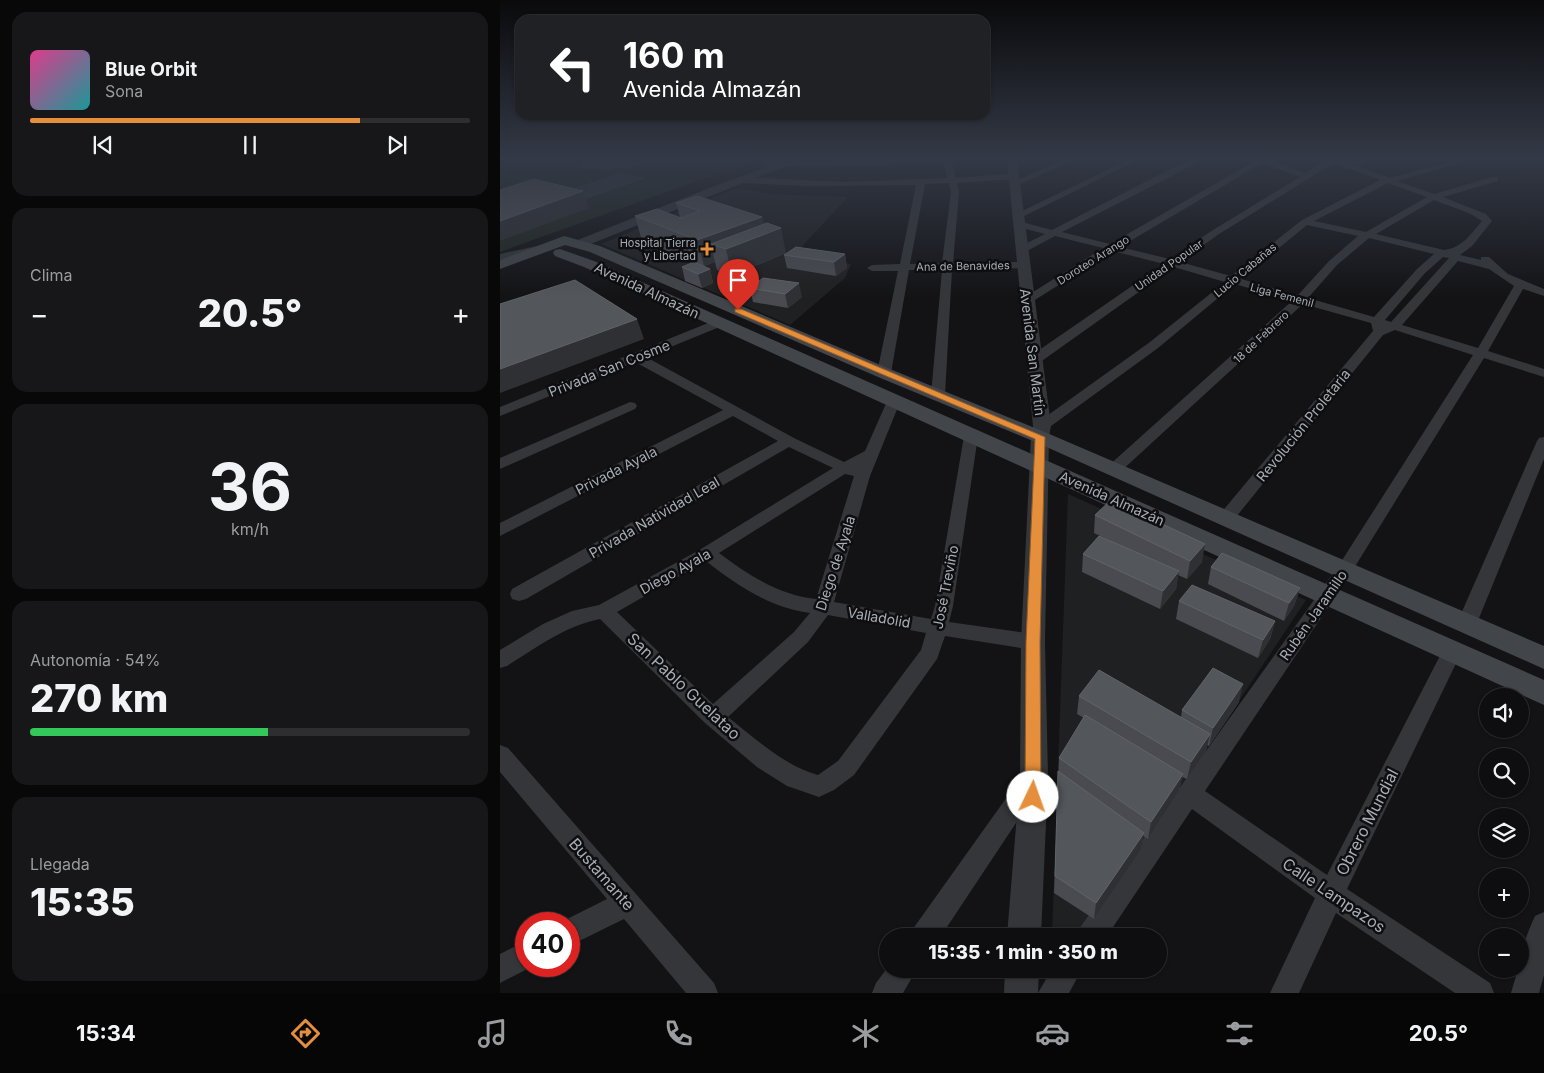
<!DOCTYPE html>
<html lang="es">
<head>
<meta charset="utf-8">
<style>
  :root { --surface:#0e0e10; --page:#171719; --text:#f1f3f6; --muted:#9b9c9f; --line:#2e2e30; --accent:#e58e3b }
  body { margin:0; font-family:Inter,sans-serif; background:var(--page); color:var(--text); height:100vh; display:flex; flex-direction:column; font-size:19px; white-space:nowrap }
  * { box-sizing:border-box; margin:0 }
  p { font-size:16px; color:var(--muted) }
  .icon { flex:none; width:28px; height:28px; fill:none; stroke:currentColor; stroke-width:2; stroke-linecap:round; stroke-linejoin:round }
  .map { position:relative; flex:1; overflow:hidden }
  .panel { display:flex; flex-direction:column; gap:12px; padding:12px; background:#080809; width:500px }
  .panel>* { flex:none }
  .guide { position:absolute; left:15px; top:15px; width:475px; height:105px; border-radius:15px; box-shadow:0 1px 4px #0004,0 0 0 1px var(--line); background:#202124; color:#fff; overflow:hidden }
  .buttons { position:absolute; left:979px; top:688px; display:grid; gap:10px }
  .buttons a { display:grid; place-items:center; width:50px; height:50px; border-radius:50%; background:var(--surface); box-shadow:0 1px 4px #0004,0 0 0 1px var(--line); font-size:25px }
  .speed { position:absolute; left:15px; top:912px; display:flex; gap:10px; font-size:25px; font-weight:700; text-align:center }
  .speed>* { display:grid; place-content:center; width:65px; height:65px; border-radius:50%; background:var(--surface); box-shadow:0 1px 4px #0004,0 0 0 1px var(--line); line-height:1 }
  .speed .limit { border:8px solid #d22; background:#fff; color:#111 }
  .pin { position:absolute; display:grid; place-items:center; width:42px; height:42px; color:#fff; margin:-51px -21px; border-radius:50% 50% 50% 0; rotate:-45deg; box-shadow:0 0 5px #0007 }
  .pin .icon { rotate:45deg }
  .me { position:absolute; width:55px; margin:-28px; rotate:3deg; stroke-linejoin:round; filter:drop-shadow(0 0 4px #0008) }
  .turn { display:flex; align-items:center; gap:18px; height:105px; padding:0 25px; font-size:22px }
  .turn .icon { width:65px; height:65px; stroke-width:2.5 }
  .turn b { display:block; font-size:35px; line-height:42px }
  .big { font-size:38px; font-weight:800; line-height:1.1 }
  .panel .widget { flex:1; display:flex; flex-direction:column; justify-content:center; gap:8px; min-width:0; padding:0 18px; border-radius:15px; background:var(--page) }
  .panel .dial { align-items:center; gap:0 }
  .dial b { font-size:65px; line-height:1 }
  .song { display:flex; align-items:center; gap:15px }
  .cover { width:60px; height:60px; border-radius:8px; background:linear-gradient(135deg,hsl(330 70% 55%),hsl(180 70% 35%)) }
  .played { height:5px; border-radius:2px; background:linear-gradient(90deg,var(--accent) 75%,var(--line) 75%) }
  .keys { display:flex; justify-content:space-around; direction:ltr }
  .heat { display:flex; justify-content:space-between; align-items:center; font-size:28px; direction:ltr }
  .charge { height:8px; border-radius:4px; background:linear-gradient(90deg,#34c759 54%,var(--line) 0) }
  .trip { position:absolute; left:379px; top:928px; width:288px; height:50px; border-radius:25px; background:var(--surface); box-shadow:0 1px 4px #0004,0 0 0 1px var(--line); font-weight:800; line-height:50px; text-align:center }
  .menu { display:flex; height:80px; justify-content:space-around; align-items:center; background:#060606; color:var(--muted) }
  .menu .icon { width:35px; height:35px }
  .menu .current { color:var(--accent) }
  .menu b { font-size:22px; color:var(--text) }
  main { display:flex; flex:1; min-height:0 }
  .map>svg:first-child { display:block }
  .built { fill:#1f2021 }
  .green { fill:#202720 }
  .water { fill:#2d383c }
  .lines { fill:none; stroke-linecap:round; stroke-linejoin:round }
  .minor { fill:#343639; fill-rule:evenodd }
  .tertiary { fill:#343639; fill-rule:evenodd }
  .secondary { fill:#424549; fill-rule:evenodd }
  .wall { fill:#494b50 }
  .shaded-wall { fill:#2f3034 }
  .building { fill:#53565a; stroke:#606468 }
  .route { fill:#e58e3b; stroke:#955c26 }
  .poi-dot { fill:#e58e3b; stroke:#0e0e10; stroke-width:2 }
  .labels { text-anchor:middle; dominant-baseline:central; stroke-width:5; stroke-linejoin:round; paint-order:stroke }
  .far-poi-label { font-size:11px; fill:#a6adb4; stroke:#0e0e10; text-anchor:end }
  .far-street-label { font-size:11px; fill:#a6adb4; stroke:#0e0e10 }
  .street-label { font-size:14px; fill:#a6adb4; stroke:#0e0e10 }
  .near-street-label { font-size:16px; fill:#a6adb4; stroke:#0e0e10 }
</style>
</head>
<body>
<main>
<section class="panel">
<div class="widget">
<div class="song"><i class="cover"></i><div><b>Blue Orbit</b><p>Sona</p></div></div>
<div class="played"></div>
<div class="keys"><svg class="icon" aria-label="previous" viewBox="0 0 24 24"><path d="M18 5L8 12l10 7zM5 5v14"/></svg><svg class="icon" aria-label="pause" viewBox="0 0 24 24"><path d="M8 5v14M16 5v14"/></svg><svg class="icon" aria-label="next" viewBox="0 0 24 24"><path d="M6 5l10 7-10 7zM19 5v14"/></svg></div>
</div>
<div class="widget"><p>Clima</p>
<div class="heat"><a>−</a><b class="big">20.5°</b><a>+</a></div>
</div>
<div class="widget dial"><b>36</b><p>km/h</p></div>
<div class="widget"><p>Autonomía · 54%</p><b class="big">270 km</b><div class="charge"></div></div>
<div class="widget"><p>Llegada</p><b class="big">15:35</b></div>
</section>
<div class="map">
<svg width="1044" height="993" viewBox="0 0 1044 993">
  <rect width="100%" height="100%" fill="#131315"/>
  <g class="built">
    <path d="M142 159H268L197 181Z"/>
    <path d="M237 188 270 194 348 197 294 255 351 264 345 278 290 325 101 244Z"/>
    <path d="M568 494 806 600 583 936H552Z"/>
  </g>
  <g class="green">
    <path d="M0 159H142L197 181 0 252Z"/>
    <path d="M153 159H214L175 169Z"/>
  </g>
  <g class="water">
    <path d="M96 159 134 160 141 163C130 171 89 171 77 166L84 161Z"/>
    <path d="M120 173 146 178 83 200 57 194Z"/>
  </g>
  <g class="lines">
    <g class="minor">
      <path d="M396 159H454L452 161 456 178 515 173 519 176 515 179 457 183 459 192 453 263 523 262 528 265 523 268 452 270 445 395 438 399 431 395 442 270H409L391 373 384 377 377 373 398 271H372L367 268 372 265 400 264 416 185 309 186 241 183 237 180 241 177 344 182 447 178 444 162 333 166H266L262 164 266 162ZM449 183 451 192 442 263 410 264 425 184Z"/>
      <path d="M520 159H532L514 165 510 163Z"/>
      <path d="M565 159H576L518 185 511 183Z"/>
      <path d="M630 159H640L520 218H514L512 216Z"/>
      <path d="M694 159H705L562 232 610 244 755 161 753 159H768L805 173 827 159H838L848 162 863 159H877L856 165 889 178 961 159H974L897 181 934 194 992 177H998V181L943 197 986 214 992 221 972 246 960 255 981 260V257H989L1008 274 1044 289V296L1023 289 988 351 1044 369V377L984 358 851 573 705 791 827 875 945 646 952 643 959 646 962 651 847 889 990 983 994 993H955L836 913 799 993H770L815 898 692 809 607 936H577L581 926 839 565 973 355 895 330 883 335 732 522 726 523 720 522 718 518 720 514 873 331 871 323 803 304 619 473H607L605 470 607 467 792 301 735 284 658 348 547 429H537L535 426 537 423 650 342 725 282 674 267 539 363H529L528 360 529 357 664 264 613 251 530 303H522L520 301 522 299 603 248 555 236 525 252H517V248L545 234 515 226 513 224 518 221 552 230 674 167ZM762 163 800 177 713 230 670 259 620 247ZM834 163 880 180 802 220 731 276 680 262 719 234ZM888 183 927 197 866 232 814 221ZM934 200 971 214 982 221C971 234 962 248 944 250L876 234ZM807 225 858 236 829 261 798 295 741 279ZM869 238 934 254 917 269 874 317 808 298 837 265ZM943 257 949 258 891 322 885 320 925 273ZM958 261 989 269 1014 286 978 348 902 325Z"/>
      <path d="M42 245 47 248 46 250 0 260V254Z"/>
      <path d="M218 319 224 323 222 326 146 357 294 438 344 462 365 451 388 399 393 398 400 402 370 476 334 602 431 619 435 606 464 436 466 433H476L478 436 453 606 449 622 533 634 540 637 543 642 540 647 533 650 445 636 437 659 354 775 334 790 319 797 287 786 257 767 205 723 100 619C65 626 37 647 7 666L0 668V650L43 624 72 611 99 605 201 549 333 468 289 447 26 599 19 601 12 599 10 594 12 589 278 441 233 416 0 536V523L223 410 135 362 0 416V407ZM345 474 354 476 316 599C279 595 248 575 219 553ZM206 561C236 585 271 608 310 613L294 632 213 704 117 612ZM328 615 426 633 421 650 338 761 318 775C283 765 256 739 228 717L308 642Z"/>
      <path d="M130 402 135 403 137 406 135 409 0 469V458Z"/>
      <path d="M1044 437V459L977 623 974 628 967 630 960 628 957 623 1037 441 1039 438Z"/>
      <path d="M0 745 8 748 214 983 218 993H186L124 919 69 946V924L59 923 107 899 0 772Z"/>
      <path d="M530 773 538 776 542 783 538 790 441 936H412L415 926 522 776Z"/>
      <path d="M1044 912V975L1039 993H1011L1018 969H1020C1020 951 1028 931 1035 916Z"/>
      <path d="M26 941V966H33L0 983V954Z"/>
      <path d="M388 967V969H417L403 993H372L376 983Z"/>
      <path d="M552 969H582L569 993H538Z"/>
    </g>
    <g class="tertiary">
      <path d="M289 159H303L83 247H75L73 244 75 241 212 187Z"/>
      <path d="M507 159H517L551 426 549 437 545 642 548 777 541 936H507L520 777 521 642 531 437 533 426Z"/>
      <path d="M505 969H539L538 993H504Z"/>
    </g>
    <g class="secondary">
      <path d="M64 236 100 246 390 369 547 433 1044 646V669L533 441 378 377 90 252 65 245 0 269V260Z"/>
      <path d="M60 249 94 261 1044 680V705L84 267 55 256 53 253 55 250Z"/>
    </g>
  </g>
  <g class="wall">
    <path d="M176 203 262 217 264 224 286 253 232 276 217 270 215 262 204 266 142 241 135 216 180 217Z"/>
    <path d="M345 254 347 268 336 276 287 268 284 255Z"/>
    <path d="M182 267 210 269 213 283 202 288 185 281Z"/>
    <path d="M263 278 302 297 288 308 253 302 250 288Z"/>
    <path d="M595 515 702 562 687 579 678 575 676 589 660 609 582 572 583 554 611 541 594 533Z"/>
    <path d="M711 567 800 588 794 606 784 621 708 584Z"/>
    <path d="M679 601 775 621 770 639 758 658 676 619Z"/>
    <path d="M579 696 681 717 682 710 739 702 709 746 707 745 706 751 687 779 682 777 679 791 648 839 643 836 641 850 594 919 554 893 559 758 584 718 577 714Z"/>
  </g>
  <g class="shaded-wall">
    <path d="M83 191 89 208 0 241V221Z"/>
    <path d="M262 217 266 234 281 228 286 253 232 276 226 249 211 244 215 262 204 266 197 240Z"/>
    <path d="M345 254 347 268 336 276 334 262Z"/>
    <path d="M210 269 213 283 202 288 198 274Z"/>
    <path d="M299 283 302 297 288 308 285 294Z"/>
    <path d="M137 319 144 339 0 393V369Z"/>
    <path d="M705 544 702 562 687 579 690 561Z"/>
    <path d="M679 571 676 589 660 609 663 591Z"/>
    <path d="M800 588 794 606 784 621 789 603Z"/>
    <path d="M775 621 770 639 758 658 763 640Z"/>
    <path d="M743 684 739 702 709 746 713 728Z"/>
    <path d="M710 734 706 751 687 779 691 762Z"/>
    <path d="M683 774 679 791 648 839 651 822Z"/>
    <path d="M644 833 641 850 594 919 596 903Z"/>
  </g>
  <g class="building">
    <path d="M34 179 83 191 0 221V190Z"/>
    <path d="M197 196 262 217 197 240 135 216 157 209 181 218 200 211 176 203Z"/>
    <path d="M267 223 281 228 226 249 211 244Z"/>
    <path d="M296 247 345 254 334 262 284 255Z"/>
    <path d="M194 262 210 269 198 274 182 267Z"/>
    <path d="M263 278 299 283 285 294 250 288Z"/>
    <path d="M75 280 137 319 0 369V304Z"/>
    <path d="M611 500 705 544 690 561 595 515Z"/>
    <path d="M599 536 679 571 663 591 583 554Z"/>
    <path d="M722 553 800 588 789 603 711 567Z"/>
    <path d="M692 585 775 621 763 640 679 601Z"/>
    <path d="M713 668 743 684 713 728 682 710Z"/>
    <path d="M599 670 710 734 691 762 579 696Z"/>
    <path d="M585 715 683 774 651 822 559 758Z"/>
    <path d="M558 771 644 833 596 903 555 876Z"/>
  </g>
  <linearGradient id="sky" x2="0" y2="1"><stop stop-color="#0a0a0c"/><stop offset="0.53" stop-color="#333946"/><stop offset="1" stop-color="#333946" stop-opacity="0"/></linearGradient>
  <rect width="1044" height="298" fill="url(#sky)"/>
  <path class="route" d="M235 309H241L545 437 540 642 541 797 539 802 533 804 527 802 525 797 526 642 535 439 235 312Z"/>
  <path class="poi-dot" d="M204.5 241.5h5v5h5v5h-5v5h-5v-5h-5v-5h5z"/>
  <g class="labels">
    <g class="far-poi-label">
      <text x="196" y="243">Hospital Tierra<tspan x="196" dy="13">y Libertad</tspan></text>
    </g>
    <g class="far-street-label">
      <text transform="translate(593 260) rotate(-32)">Doroteo Arango</text>
      <text transform="translate(669 265) rotate(-35)">Unidad Popular</text>
      <text transform="translate(463 266) rotate(-1)">Ana de Benavides</text>
      <text transform="translate(745 270) rotate(-40)">Lucio Cabañas</text>
      <text transform="translate(782 295) rotate(15)">Liga Femenil</text>
      <text transform="translate(761 337) rotate(-43)">18 de Febrero</text>
    </g>
    <g class="street-label">
      <text transform="translate(147 290) rotate(25)">Avenida Almazán</text>
      <text transform="translate(533 352) rotate(83)">Avenida San Martín</text>
      <text transform="translate(109 368) rotate(-22)">Privada San Cosme</text>
      <text transform="translate(803 425) rotate(-51)">Revolución Proletaria</text>
      <text transform="translate(116 470) rotate(-27)">Privada Ayala</text>
      <text transform="translate(612 498) rotate(24)">Avenida Almazán</text>
      <text transform="translate(154 517) rotate(-30)">Privada Natividad Leal</text>
      <text transform="translate(335 563) rotate(-72)">Diego de Ayala</text>
      <text transform="translate(175 571) rotate(-29)">Diego Ayala</text>
      <text transform="translate(445 587) rotate(-79)">José Treviño</text>
      <text transform="translate(813 615) rotate(-55)">Rubén Jaramillo</text>
      <text transform="translate(379 617) rotate(10)">Valladolid</text>
    </g>
    <g class="near-street-label">
      <text transform="translate(184 686) rotate(43)">San Pablo Guelatao</text>
      <text transform="translate(867 822) rotate(-63)">Obrero Mundial</text>
      <text transform="translate(102 874) rotate(49)">Bustamante</text>
      <text transform="translate(834 895) rotate(34)">Calle Lampazos</text>
    </g>
  </g>
</svg>
<div class="buttons">
<a><svg class="icon" aria-label="sound" viewBox="0 0 24 24"><path d="M4 9h4l5-4v14l-5-4H4zM17 9q2 3 0 6"/></svg></a>
<a><svg class="icon" aria-label="search" viewBox="0 0 24 24"><circle cx="10" cy="10" r="6"/><path d="M15 15l6 6"/></svg></a>
<a><svg class="icon" aria-label="layers" viewBox="0 0 24 24"><path d="M12 4l9 5-9 5-9-5zM3 14l9 5 9-5"/></svg></a>
<a>+</a>
<a>−</a>
</div>
<div class="speed"><div class="limit">40</div></div>
<div class="pin" style="left:238px;top:310px;background:#d93025"><svg class="icon" aria-label="arrive" viewBox="0 0 24 24"><path d="M6 21V4h12l-3 4 3 4H6"/></svg></div>
<svg class="me" style="left:533px;top:797px" viewBox="-20 -20 40 40"><circle r="19" fill="#fff"/><path d="M0-13L10 11 0 6-10 11z" fill="#e58e3b"/></svg>
<div class="trip">15:35 · 1 min · 350 m</div>
<div class="guide">
<div class="turn"><svg class="icon" aria-label="left" viewBox="0 0 24 24"><path d="M17 20v-9H6M10 6l-5 5 5 5"/></svg><div><b>160 m</b>Avenida Almazán</div></div>
</div>
</div>
</main>
<nav class="menu">
<b>15:34</b>
<svg class="icon current" aria-label="directions" viewBox="0 0 24 24"><path d="M12 3l9 9-9 9-9-9zM9 14v-3h6M13 9l2 2-2 2"/></svg>
<svg class="icon" aria-label="music" viewBox="0 0 24 24"><path d="M9 18V5l10-2v13"/><circle cx="6" cy="18" r="3"/><circle cx="16" cy="16" r="3"/></svg>
<svg class="icon" aria-label="phone" viewBox="0 0 24 24"><path d="M5 4h4l2 5-3 2q2 4 5 5l2-3 5 2v4C11 20 4 13 5 4z"/></svg>
<svg class="icon" aria-label="climate" viewBox="0 0 24 24"><path d="M12 3v18M4 7l16 10M4 17L20 7"/></svg>
<svg class="icon" aria-label="car" viewBox="0 0 24 24"><path d="M5 17H2v-5l4-1 3-4h7l3 4 3 1v5h-3M9 17h6M6 11h13"/><circle cx="7" cy="17" r="2"/><circle cx="17" cy="17" r="2"/></svg>
<svg class="icon" aria-label="filters" viewBox="0 0 24 24"><path d="M4 7h16M4 17h16"/><circle cx="9" cy="7" r="2"/><circle cx="15" cy="17" r="2"/></svg>
<b>20.5°</b>
</nav>
</body>
</html>
